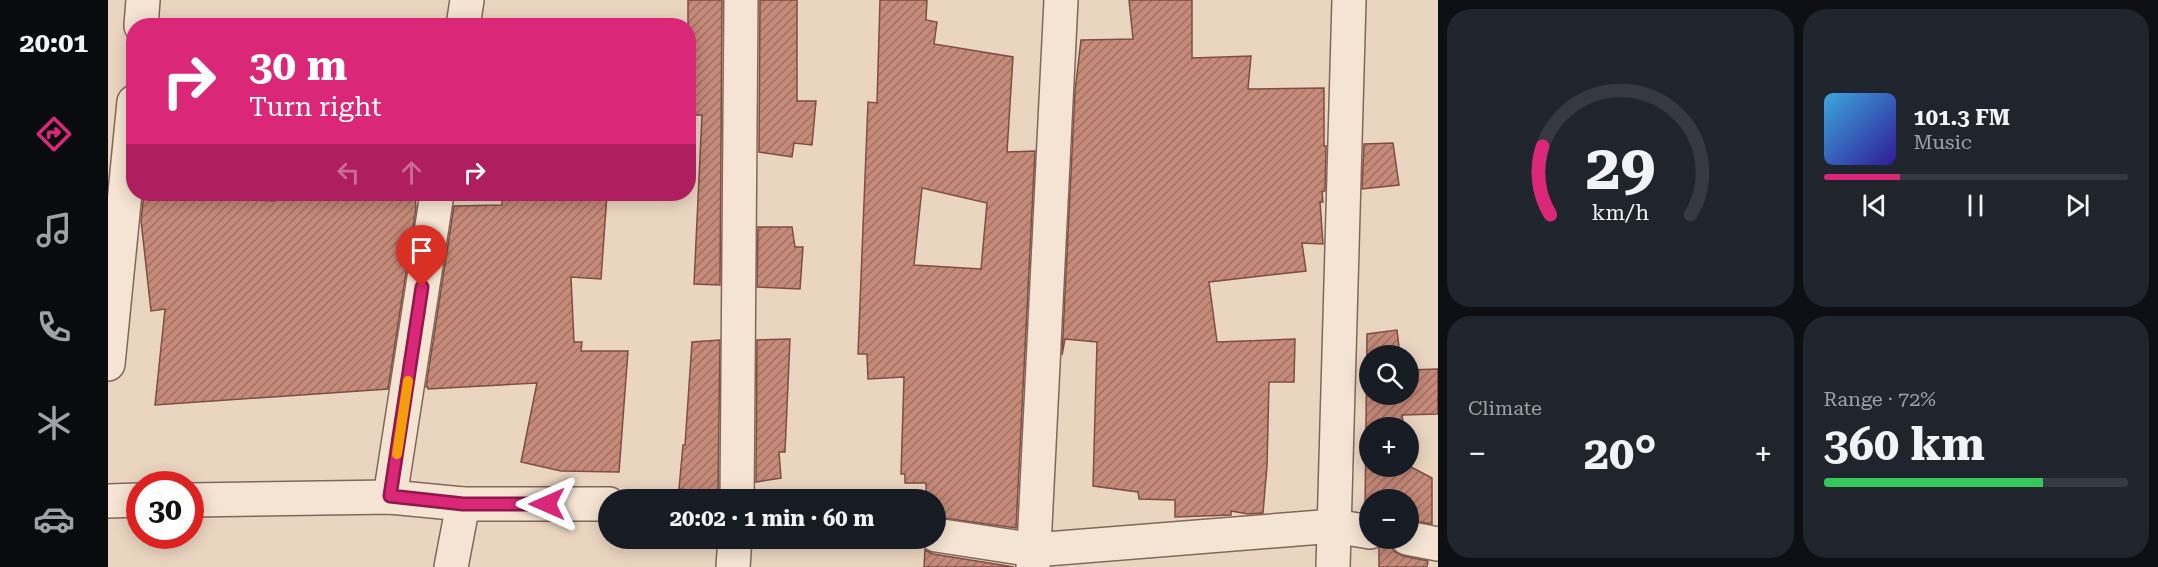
<!DOCTYPE html>
<html lang="en">
<head>
<meta charset="utf-8">
<style>
  :root { --surface:#171b24; --page:#20242c; --text:#f1f3f6; --muted:#9ea1a6; --line:#363941; --accent:#db2777 }
  body { margin:0; font-family:"Roboto Serif",serif; background:var(--page); color:var(--text); height:100vh; display:flex; flex-direction:column; font-size:22px; white-space:nowrap }
  * { box-sizing:border-box; margin:0 }
  p { font-size:20px; color:var(--muted) }
  .icon { flex:none; width:33px; height:33px; fill:none; stroke:currentColor; stroke-width:2; stroke-linecap:round; stroke-linejoin:round }
  .map { position:relative; flex:1; overflow:hidden }
  .drawer { display:flex; flex-direction:column; gap:9px; padding:9px; background:#0d0f14; width:720px }
  .drawer>* { flex:none }
  .top-card { position:absolute; left:18px; top:18px; width:570px; height:183px; border-radius:24px; box-shadow:0 3px 15px #0003; background:#db2777; color:#fff; overflow:hidden }
  .buttons { position:absolute; left:1251px; top:345px; display:grid; gap:12px }
  .buttons a { display:grid; place-items:center; width:60px; height:60px; border-radius:50%; background:var(--surface); box-shadow:0 3px 15px #0003; font-size:30px }
  .speed { position:absolute; left:18px; top:471px; display:flex; gap:12px; font-size:30px; font-weight:700; text-align:center }
  .speed>* { display:grid; place-content:center; width:78px; height:78px; border-radius:50%; background:var(--surface); box-shadow:0 3px 15px #0003; line-height:1 }
  .speed .limit { border:9px solid #d22; background:#fff; color:#111 }
  .pin { position:absolute; display:grid; place-items:center; width:51px; height:51px; color:#fff; margin:-62px -26px; border-radius:50% 50% 50% 0; rotate:-45deg; box-shadow:0 0 6px #0007 }
  .pin .icon { rotate:45deg }
  .me { position:absolute; width:66px; margin:-33px; rotate:270deg; stroke-linejoin:round; filter:drop-shadow(0 0 4px #0008) }
  .turn { display:flex; align-items:center; gap:21px; height:126px; padding:0 24px; font-size:27px }
  .turn .icon { width:78px; height:78px; stroke-width:2.5 }
  .turn b { display:block; font-size:42px; line-height:51px }
  .lanes { display:flex; align-items:center; height:57px; padding:0 24px; background:#0003; justify-content:center; gap:30px; direction:ltr }
  .lanes .off { opacity:.35 }
  .big { font-size:45px; font-weight:700; line-height:1.1 }
  .drawer .card { flex:1; display:flex; flex-direction:column; justify-content:center; gap:9px; min-width:0; padding:0 21px; border-radius:24px; background:var(--page) }
  .drawer .dial { align-items:center; gap:0 }
  .dial svg { height:156px; overflow:visible; fill:none; stroke:var(--line); stroke-width:7; stroke-linecap:round; text-anchor:middle }
  .dial text { fill:var(--text); stroke:none }
  .song { display:flex; align-items:center; gap:18px }
  .cover { width:72px; height:72px; border-radius:9px; background:linear-gradient(135deg,hsl(200 70% 55%),hsl(250 70% 35%)) }
  .played { height:6px; border-radius:3px; background:linear-gradient(90deg,var(--accent) 25%,var(--line) 25%) }
  .keys { display:flex; justify-content:space-around; direction:ltr }
  .heat { display:flex; justify-content:space-between; align-items:center; font-size:33px; direction:ltr }
  .charge { height:9px; border-radius:4px; background:linear-gradient(90deg,#34c759 72%,var(--line) 0) }
  .drawer .tiles { flex:1; display:grid; gap:9px; grid-template-columns:repeat(2,1fr) }
  .trip { position:absolute; left:490px; top:489px; width:348px; height:60px; border-radius:30px; background:var(--surface); box-shadow:0 3px 15px #0003; font-weight:700; line-height:60px; text-align:center }
  main { display:flex; flex:1; min-height:0 }
  .tab-bar { display:flex; flex-direction:column; width:108px; justify-content:space-around; align-items:center; background:#090b0e; color:var(--muted) }
  .tab-bar .icon { width:42px; height:42px }
  .tab-bar .selected { color:var(--accent) }
  .tab-bar b { font-size:27px; color:var(--text) }
  .map>svg:first-child { display:block }
  .building { fill:url(#building-hatch); stroke:#7e4e42; stroke-width:1.5; fill-rule:evenodd }
  .lines { fill:none; stroke-linecap:round; stroke-linejoin:round }
  .minor-casing { stroke:#81675a; stroke-width:36 }
  .minor { stroke:#f5e4d3; stroke-width:33 }
  .route-casing { stroke:#8e194d; stroke-width:15 }
  .route { stroke:#db2777; stroke-width:10 }
  .slow { stroke:#f59e0b; stroke-width:10 }
</style>
</head>
<body>
<main>
<nav class="tab-bar">
<b>20:01</b>
<svg class="icon selected" aria-label="directions" viewBox="0 0 24 24"><path d="M12 3l9 9-9 9-9-9zM9 14v-3h6M13 9l2 2-2 2"/></svg>
<svg class="icon" aria-label="music" viewBox="0 0 24 24"><path d="M9 18V5l10-2v13"/><circle cx="6" cy="18" r="3"/><circle cx="16" cy="16" r="3"/></svg>
<svg class="icon" aria-label="phone" viewBox="0 0 24 24"><path d="M5 4h4l2 5-3 2q2 4 5 5l2-3 5 2v4C11 20 4 13 5 4z"/></svg>
<svg class="icon" aria-label="climate" viewBox="0 0 24 24"><path d="M12 3v18M4 7l16 10M4 17L20 7"/></svg>
<svg class="icon" aria-label="car" viewBox="0 0 24 24"><path d="M5 17H2v-5l4-1 3-4h7l3 4 3 1v5h-3M9 17h6M6 11h13"/><circle cx="7" cy="17" r="2"/><circle cx="17" cy="17" r="2"/></svg>
</nav>
<div class="map">
<svg width="1330" height="567" viewBox="0 0 1330 567">
  <defs>
    <pattern id="building-hatch" width="6" height="6" patternUnits="userSpaceOnUse" patternTransform="scale(1.5)"><rect width="6" height="6" fill="#c58a79"/><path d="M-1 1l2-2M0 6l6-6M5 7l2-2" fill="none" stroke="#a17063"/></pattern>
  </defs>
  <rect width="100%" height="100%" fill="#ead5c0"/>
  <g class="building">
    <path d="M580 0H614L612 285 586 284 594 115H580Z"/>
    <path d="M652 0H689V101H708L704 145 686 143 684 157 651 152Z"/>
    <path d="M772 0H819L818 20 829 22 826 44 905 57 899 152 927 151 908 528 828 517V500H818V483H797V474H793L796 377 760 379 759 354H750L760 102 769 103ZM814 188 879 203 873 269 806 265Z"/>
    <path d="M1021 0H1084V58L1143 56 1140 89 1216 88V146H1218L1217 191 1214 192 1215 202H1212L1215 244 1194 243 1198 271 1101 282 1109 342 1187 339 1186 382H1161L1159 466 1155 513 1140 514 1123 511V515L1067 517V500L1031 499 1030 492 985 486 989 342 957 339 954 355 967 91 973 40 1025 39Z"/>
    <path d="M1285 143 1291 185 1254 189 1256 144Z"/>
    <path d="M36 194H102V198L166 201V194H307L308 208 280 389 47 405 57 309 43 311 33 220Z"/>
    <path d="M452 194H499L493 279 463 277 466 342H474L473 351H520L511 472 453 471 413 462 429 383 320 389V387H318L346 206 394 205V200L452 196Z"/>
    <path d="M650 227H684L687 247H695L692 289 649 287Z"/>
    <path d="M1289 330 1292 356H1262V394H1300V370L1330 369V414L1294 415 1296 428H1262V466H1300V451L1303 467 1324 478V524L1300 520V500H1262V513L1257 512 1259 334Z"/>
    <path d="M682 339 677 452H671L673 478 648 482 649 340Z"/>
    <path d="M612 340 610 493 571 489 575 445H577L584 342Z"/>
    <path d="M1279 538H1281L1282 545 1287 552 1295 556 1320 561 1319 567H1271V548Z"/>
    <path d="M817 550 825 554 906 567H816Z"/>
  </g>
  <g class="lines">
    <g class="minor-casing">
      <g id="minor">
        <path d="M33 26 35 0"/>
        <path d="M355 26 359 0"/>
        <path d="M0 364 26 102"/>
        <path d="M282 497 329 194"/>
        <path d="M82 500 282 497 355 504H501"/>
        <path d="M629 500 633 0"/>
        <path d="M0 501 32 500"/>
        <path d="M828 535 926 550 1226 526 1262 532"/>
        <path d="M1299 538 1330 544"/>
        <path d="M343 567 355 504"/>
        <path d="M625 567 627 538"/>
        <path d="M925 567 953 0"/>
        <path d="M1225 567 1241 0"/>
      </g>
    </g>
    <use href="#minor" class="minor"/>
  </g>
  <g class="lines">
    <g class="route-casing">
      <path id="route" d="M314 287 282 496 355 504H439"/>
    </g>
    <use href="#route" class="route"/>
    <path class="slow" d="M289 454 300 381"/>
  </g>
</svg>
<div class="buttons">
<a><svg class="icon" aria-label="search" viewBox="0 0 24 24"><circle cx="10" cy="10" r="6"/><path d="M15 15l6 6"/></svg></a>
<a>+</a>
<a>−</a>
</div>
<div class="speed"><div class="limit">30</div></div>
<div class="pin" style="left:314px;top:287px;background:#d93025"><svg class="icon" aria-label="arrive" viewBox="0 0 24 24"><path d="M6 21V4h12l-3 4 3 4H6"/></svg></div>
<svg class="me" style="left:439px;top:504px" viewBox="-20 -20 40 40"><path d="M0-17L14 15 0 8-14 15z" fill="#db2777" stroke="#fff" stroke-width="4"/></svg>
<div class="trip">20:02 · 1 min · 60 m</div>
<div class="top-card">
<div class="turn"><svg class="icon" aria-label="right" viewBox="0 0 24 24"><path d="M7 20v-9h11M14 6l5 5-5 5"/></svg><div><b>30 m</b>Turn right</div></div>
<div class="lanes"><svg class="icon off" aria-label="left" viewBox="0 0 24 24"><path d="M17 20v-9H6M10 6l-5 5 5 5"/></svg><svg class="icon off" aria-label="ahead" viewBox="0 0 24 24"><path d="M12 20V5M6 11l6-6 6 6"/></svg><svg class="icon" aria-label="right" viewBox="0 0 24 24"><path d="M7 20v-9h11M14 6l5 5-5 5"/></svg></div>
</div>
</div>
<section class="drawer">
<div class="tiles">
<div class="card dial"><svg viewBox="0 0 100 80">
<path d="M14 69A42 42 0 1 1 86 69"/>
<path d="M14 69A42 42 0 0 1 10 34" stroke="#db2777"/>
<text x="50" y="56" font-size="32" font-weight="700">29</text>
<text x="50" y="72" font-size="11">km/h</text>
</svg></div>
<div class="card">
<div class="song"><i class="cover"></i><div><b>101.3 FM</b><p>Music</p></div></div>
<div class="played"></div>
<div class="keys"><svg class="icon" aria-label="previous" viewBox="0 0 24 24"><path d="M18 5L8 12l10 7zM5 5v14"/></svg><svg class="icon" aria-label="pause" viewBox="0 0 24 24"><path d="M8 5v14M16 5v14"/></svg><svg class="icon" aria-label="next" viewBox="0 0 24 24"><path d="M6 5l10 7-10 7zM19 5v14"/></svg></div>
</div>
<div class="card"><p>Climate</p>
<div class="heat"><a>−</a><b class="big">20°</b><a>+</a></div>
</div>
<div class="card"><p>Range · 72%</p><b class="big">360 km</b><div class="charge"></div></div>
</div>
</section>
</main>
</body>
</html>
